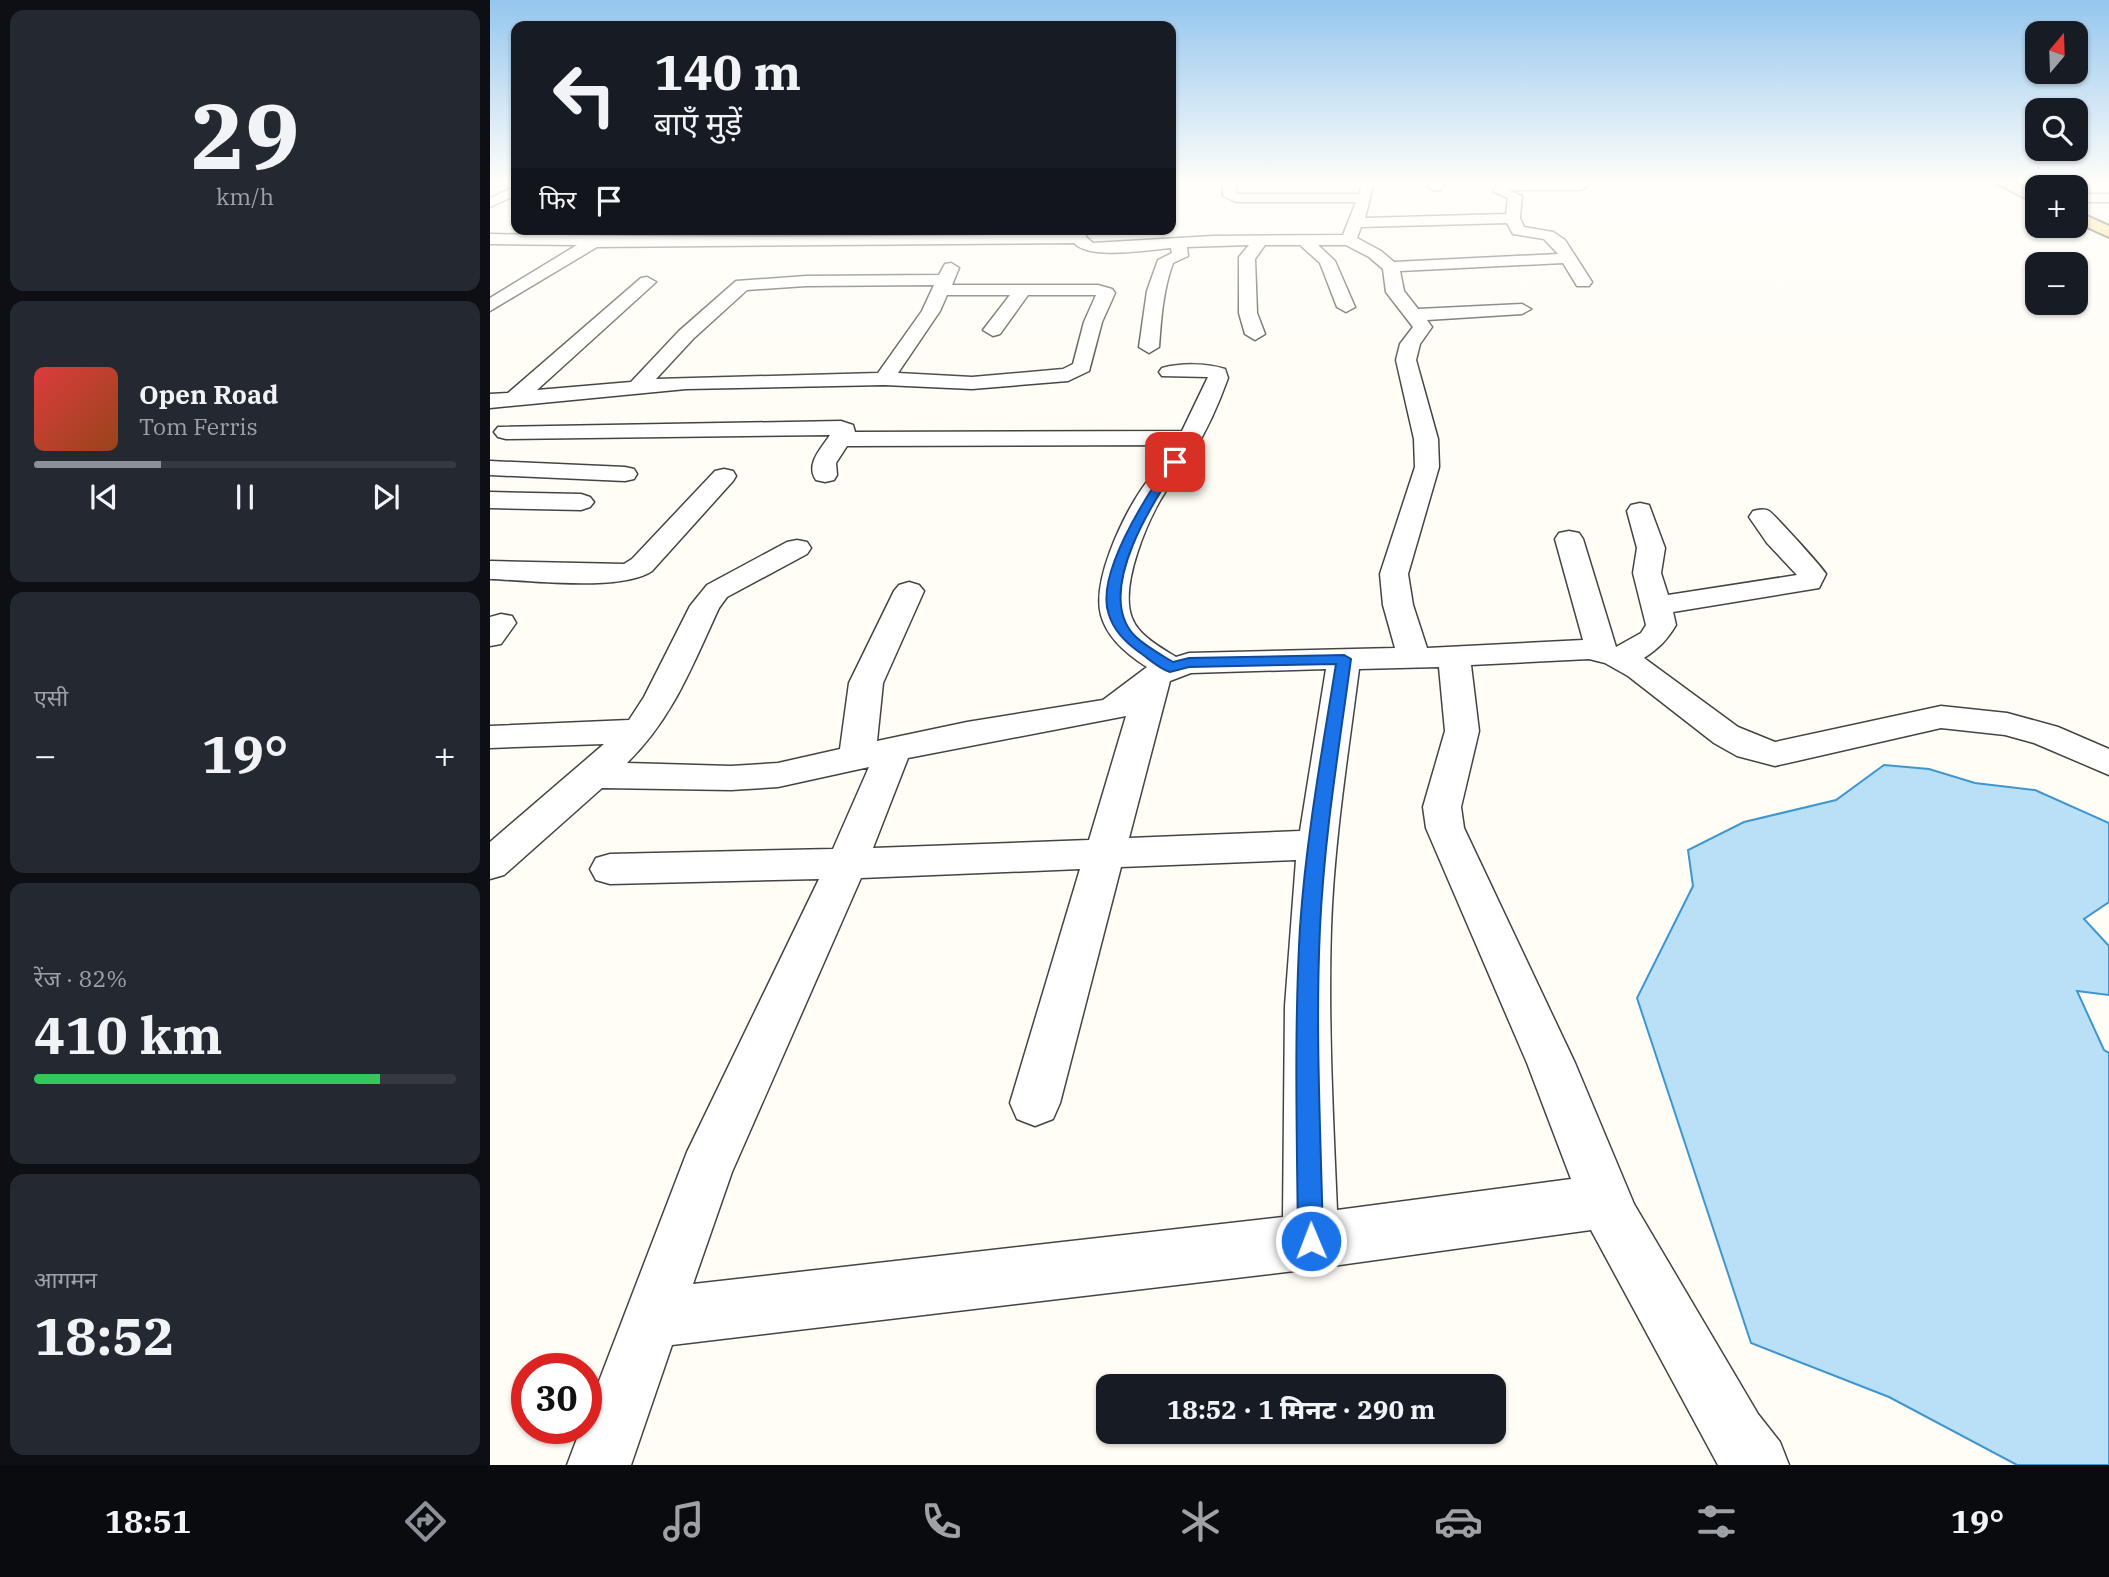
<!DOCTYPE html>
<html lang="hi">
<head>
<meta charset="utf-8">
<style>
  :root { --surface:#171b24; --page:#242831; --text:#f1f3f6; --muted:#9ea1a6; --line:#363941; --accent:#8c9099 }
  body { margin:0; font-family:"IBM Plex Serif","Noto Sans Devanagari",serif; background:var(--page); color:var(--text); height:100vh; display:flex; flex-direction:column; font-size:26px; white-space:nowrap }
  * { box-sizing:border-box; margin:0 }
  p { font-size:23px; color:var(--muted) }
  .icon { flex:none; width:38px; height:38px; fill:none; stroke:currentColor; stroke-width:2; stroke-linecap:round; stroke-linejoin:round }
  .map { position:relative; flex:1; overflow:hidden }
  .panel { display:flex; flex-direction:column; gap:10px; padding:10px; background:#0d0f14; width:490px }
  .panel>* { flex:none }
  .hud { position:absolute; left:21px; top:21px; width:665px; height:214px; border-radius:14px; box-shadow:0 2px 5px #0004; background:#171b24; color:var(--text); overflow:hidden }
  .needle { width:46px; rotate:19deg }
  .tools { position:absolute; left:1535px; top:21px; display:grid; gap:14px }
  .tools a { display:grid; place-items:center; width:63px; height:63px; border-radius:14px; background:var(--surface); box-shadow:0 2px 5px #0004; font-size:35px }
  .speed { position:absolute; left:21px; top:1353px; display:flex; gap:14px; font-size:35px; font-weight:700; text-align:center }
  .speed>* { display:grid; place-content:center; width:91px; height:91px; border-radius:50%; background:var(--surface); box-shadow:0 2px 5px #0004; line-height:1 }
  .speed .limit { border:10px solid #d22; background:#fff; color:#111 }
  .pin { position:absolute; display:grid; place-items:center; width:60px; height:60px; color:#fff; margin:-30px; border-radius:14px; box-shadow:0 4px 10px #0006 }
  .me { position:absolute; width:77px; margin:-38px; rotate:359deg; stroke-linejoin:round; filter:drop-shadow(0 0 5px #0008) }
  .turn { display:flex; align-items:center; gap:24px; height:147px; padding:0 28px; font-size:32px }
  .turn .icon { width:91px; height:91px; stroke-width:2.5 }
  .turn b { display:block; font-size:49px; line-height:60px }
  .then { display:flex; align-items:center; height:66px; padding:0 28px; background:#0003; gap:14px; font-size:26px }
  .big { font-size:52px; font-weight:800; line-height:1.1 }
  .panel .card { flex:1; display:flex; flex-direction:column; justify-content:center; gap:10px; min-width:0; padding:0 24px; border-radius:14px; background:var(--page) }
  .panel .dial { align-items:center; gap:0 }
  .dial b { font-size:91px; line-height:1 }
  .song { display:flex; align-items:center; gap:21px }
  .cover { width:84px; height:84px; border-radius:10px; background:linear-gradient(135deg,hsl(0 70% 55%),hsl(20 70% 35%)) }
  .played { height:7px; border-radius:4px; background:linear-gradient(90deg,var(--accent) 30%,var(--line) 30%) }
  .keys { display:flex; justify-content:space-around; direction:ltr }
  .heat { display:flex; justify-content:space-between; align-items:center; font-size:38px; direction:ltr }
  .charge { height:10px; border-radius:5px; background:linear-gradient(90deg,#34c759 82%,var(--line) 0) }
  .trip { position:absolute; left:606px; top:1374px; width:410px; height:70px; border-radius:14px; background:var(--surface); box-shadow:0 2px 5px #0004; font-weight:800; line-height:70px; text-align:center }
  .tabs { display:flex; height:112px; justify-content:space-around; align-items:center; background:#090b0e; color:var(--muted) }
  .tabs .icon { width:49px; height:49px }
  .tabs .on { color:var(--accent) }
  .tabs b { font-size:32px; color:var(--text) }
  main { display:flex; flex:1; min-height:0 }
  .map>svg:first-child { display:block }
  .water { fill:#b9e0f7; stroke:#3f96cf; stroke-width:2 }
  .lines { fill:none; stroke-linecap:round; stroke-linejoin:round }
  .minor-casing { stroke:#444; stroke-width:3 }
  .primary-casing { stroke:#222; stroke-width:4 }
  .minor { fill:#fff; fill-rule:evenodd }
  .primary { fill:#f9d66b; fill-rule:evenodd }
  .route { fill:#1a73e8; stroke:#114b97; stroke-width:2 }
</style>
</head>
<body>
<main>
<section class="panel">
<div class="card dial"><b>29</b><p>km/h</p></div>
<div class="card">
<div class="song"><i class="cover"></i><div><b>Open Road</b><p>Tom Ferris</p></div></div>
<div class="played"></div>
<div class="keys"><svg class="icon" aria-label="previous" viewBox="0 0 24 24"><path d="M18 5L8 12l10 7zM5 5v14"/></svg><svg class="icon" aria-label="pause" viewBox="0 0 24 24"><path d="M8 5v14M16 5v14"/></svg><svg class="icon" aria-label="next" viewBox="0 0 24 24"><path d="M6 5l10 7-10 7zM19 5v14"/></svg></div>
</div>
<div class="card"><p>एसी</p>
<div class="heat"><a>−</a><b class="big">19°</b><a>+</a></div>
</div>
<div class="card"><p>रेंज · 82%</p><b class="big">410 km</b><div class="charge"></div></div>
<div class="card"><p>आगमन</p><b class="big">18:52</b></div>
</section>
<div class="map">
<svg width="1619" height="1465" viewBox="0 0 1619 1465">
  <rect width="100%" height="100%" fill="#fffdf5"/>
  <path class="water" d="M1394 765 1439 769 1485 783 1545 790 1619 823V902L1594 919 1619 946V995L1587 991 1614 1050 1619 1053V1465H1527L1399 1397 1261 1343 1147 998 1203 886 1198 850 1254 822 1346 800Z"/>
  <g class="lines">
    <g class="minor-casing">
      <g id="minor">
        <path d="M733 182H746L747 194H869L872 182H884L875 218 1016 214 1018 198 1004 192 1007 183 1013 182H1091L1098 186 1091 190H1018L1032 196 1030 218 1034 227 1063 232 1075 240 1102 282 1099 286H1087L1073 263 910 271 914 291 928 309 1032 304 1041 309 1032 314 937 320 942 327 930 344 926 360 948 439 949 467 918 574 923 605 937 648 1093 640 1065 539 1069 533 1079 531 1089 533 1093 539 1126 647 1151 633 1156 625 1143 573 1147 548 1137 511 1141 505 1150 503 1159 505 1175 548 1171 573 1178 595 1307 575 1277 543 1259 517 1263 511C1268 510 1274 508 1279 511 1283 513 1332 567 1336 574L1329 588 1183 612 1186 625C1177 640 1169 648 1154 658L1248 727 1285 742 1451 706 1517 713 1568 727 1619 749V775L1544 743 1515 735 1451 728 1285 766 1247 756 1224 743 1138 676 1115 663 1099 659 981 665 989 731 971 807 974 828 1085 1063 1144 1204 1268 1414 1290 1442 1299 1465H1228L1101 1230 821 1269 182 1345 141 1465H77L91 1428H96V1415L197 1152 329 879 120 884 106 880 100 869 106 858 120 854 343 849 379 767 288 787 241 790 112 788 14 875 0 879V842L114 744 0 748V726L139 720 154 697 200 606 217 585 297 542 307 540 317 542 321 548 317 554 237 597 229 608C202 666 183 718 137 763L241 766 288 763 350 749 359 683 404 591 409 585 419 582 429 585 434 591 393 683 387 741 477 722 613 700 657 667C638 655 617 638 611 615 602 582 631 521 649 493 660 476 674 462 684 445L357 446 346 463 347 475 344 480 335 482 326 480C315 464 331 449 340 435L16 439 8 437 4 432 8 427 351 421 363 425 365 432 692 431 718 377 672 376 669 372 672 368C691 363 716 363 735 369L738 378C729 403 718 428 704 451 696 465 685 477 676 491 658 518 629 586 642 618 649 636 670 647 686 657L699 653 905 648 893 605 890 574 925 467 924 439 906 360 910 344 923 327 896 292 893 269 879 257 856 245H828L845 261 865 307 856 312 847 307 830 263 810 245H775L765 259 767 313 775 334 765 340 755 334 749 313V257L759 245 697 247 698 256 683 263C673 290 671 319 669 347L659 353 649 347 657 291 668 260 682 253 681 248C658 250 599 260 584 243L107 247 0 311V298L87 245 0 244V234C193 238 388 237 581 234V229H596V237L603 243 723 236 853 235 866 202H746L733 196ZM1017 223 1023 234 1054 239 1068 254 904 262 891 251 867 238 871 227ZM949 667 955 731 933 807 936 828 1037 1063 1081 1179 847 1210C843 1116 838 1022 841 928 844 841 858 755 869 669ZM836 669 810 831 639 838 680 681 701 673ZM636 716 599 840 383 848 418 758ZM806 860 795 1006 793 1217 203 1284 242 1172 371 878 590 869 520 1103 527 1119 545 1126 563 1119 570 1103 631 867Z"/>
        <path d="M941 182H954L950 190 945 191 938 187Z"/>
        <path d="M26 186V195L0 207V198Z"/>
        <rect x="1586" y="194" width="33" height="8"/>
        <path d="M461 263 469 268 462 285H608L622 289 625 293 612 322 599 371 578 381 482 389 394 385 196 389 0 408V394L18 393 151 278 157 277 166 282 47 390 141 382 189 331 246 281 316 276 449 275 455 264ZM444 285 432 311 388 373 166 379 203 339 257 290 316 286ZM457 295H520L493 330 503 336 510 334 538 295H606L594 322 583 364 573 369 482 377 408 373 450 311Z"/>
        <path d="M0 461 135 467 144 469 147 474 144 479 135 481 0 475Z"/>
        <path d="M234 469 243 471 246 476 243 481 162 571C131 592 39 580 0 579V561L134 564 142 559 225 471Z"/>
        <path d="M0 492 91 494 100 497 104 502 100 507 91 510 0 508Z"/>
        <path d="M11 614 22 616 26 623 11 644 0 646V617Z"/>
      </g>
    </g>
    <g class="primary-casing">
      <g id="primary">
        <path d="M1504 182H1522L1547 193V204Z"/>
        <path d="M1586 211 1619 226V237L1586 222Z"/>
      </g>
    </g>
    <use href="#minor" class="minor"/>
    <use href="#primary" class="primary"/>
  </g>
  <linearGradient id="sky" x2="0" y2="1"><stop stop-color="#95c6ee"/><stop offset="0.47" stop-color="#fffefa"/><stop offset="1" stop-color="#fffefa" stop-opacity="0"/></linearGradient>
  <rect width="1619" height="387" fill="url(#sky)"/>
  <path class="route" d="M681 460 690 462C664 500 605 590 643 634 653 645 670 654 683 662L699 658 854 655 861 659C849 748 834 838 830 928 825 1032 831 1137 833 1241L829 1250 821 1254 812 1250 808 1241C807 1137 804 1031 810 927 816 839 832 751 846 664L699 667 680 672C669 669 658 658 649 652 635 642 624 631 619 615 604 575 659 492 681 460Z"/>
</svg>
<div class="tools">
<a><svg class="needle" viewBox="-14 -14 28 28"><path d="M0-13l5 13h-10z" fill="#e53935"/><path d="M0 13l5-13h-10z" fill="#9ea1a6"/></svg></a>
<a><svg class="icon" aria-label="search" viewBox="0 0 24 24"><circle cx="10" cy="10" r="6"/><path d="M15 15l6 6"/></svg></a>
<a>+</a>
<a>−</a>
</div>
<div class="speed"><div class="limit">30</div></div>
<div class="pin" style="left:685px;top:462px;background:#d93025"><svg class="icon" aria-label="arrive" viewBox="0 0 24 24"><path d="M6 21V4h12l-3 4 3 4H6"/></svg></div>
<svg class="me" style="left:821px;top:1241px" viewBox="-20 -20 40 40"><circle r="17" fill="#1a73e8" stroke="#fff" stroke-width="3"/><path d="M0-11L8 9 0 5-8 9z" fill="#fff"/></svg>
<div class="trip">18:52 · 1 मिनट · 290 m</div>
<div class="hud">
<div class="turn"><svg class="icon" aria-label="left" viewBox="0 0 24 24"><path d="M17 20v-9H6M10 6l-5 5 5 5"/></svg><div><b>140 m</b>बाएँ मुड़ें</div></div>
<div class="then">फिर<svg class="icon" aria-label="arrive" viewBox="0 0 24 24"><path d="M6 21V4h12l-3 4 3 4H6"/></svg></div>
</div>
</div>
</main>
<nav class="tabs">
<b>18:51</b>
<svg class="icon on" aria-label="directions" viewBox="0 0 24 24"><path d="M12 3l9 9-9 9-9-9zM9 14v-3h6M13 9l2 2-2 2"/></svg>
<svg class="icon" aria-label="music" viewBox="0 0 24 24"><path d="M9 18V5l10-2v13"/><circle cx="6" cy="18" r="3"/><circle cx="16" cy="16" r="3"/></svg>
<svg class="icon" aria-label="phone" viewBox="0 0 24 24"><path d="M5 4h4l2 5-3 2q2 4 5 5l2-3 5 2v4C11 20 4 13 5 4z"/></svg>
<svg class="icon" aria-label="climate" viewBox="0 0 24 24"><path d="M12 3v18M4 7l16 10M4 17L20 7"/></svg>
<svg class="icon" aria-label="car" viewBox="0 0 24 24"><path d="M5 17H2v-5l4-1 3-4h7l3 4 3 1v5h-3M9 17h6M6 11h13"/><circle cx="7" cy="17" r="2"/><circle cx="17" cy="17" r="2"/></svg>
<svg class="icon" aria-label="filters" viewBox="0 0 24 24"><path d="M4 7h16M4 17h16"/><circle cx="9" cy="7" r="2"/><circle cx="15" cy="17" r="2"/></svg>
<b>19°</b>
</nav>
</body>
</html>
